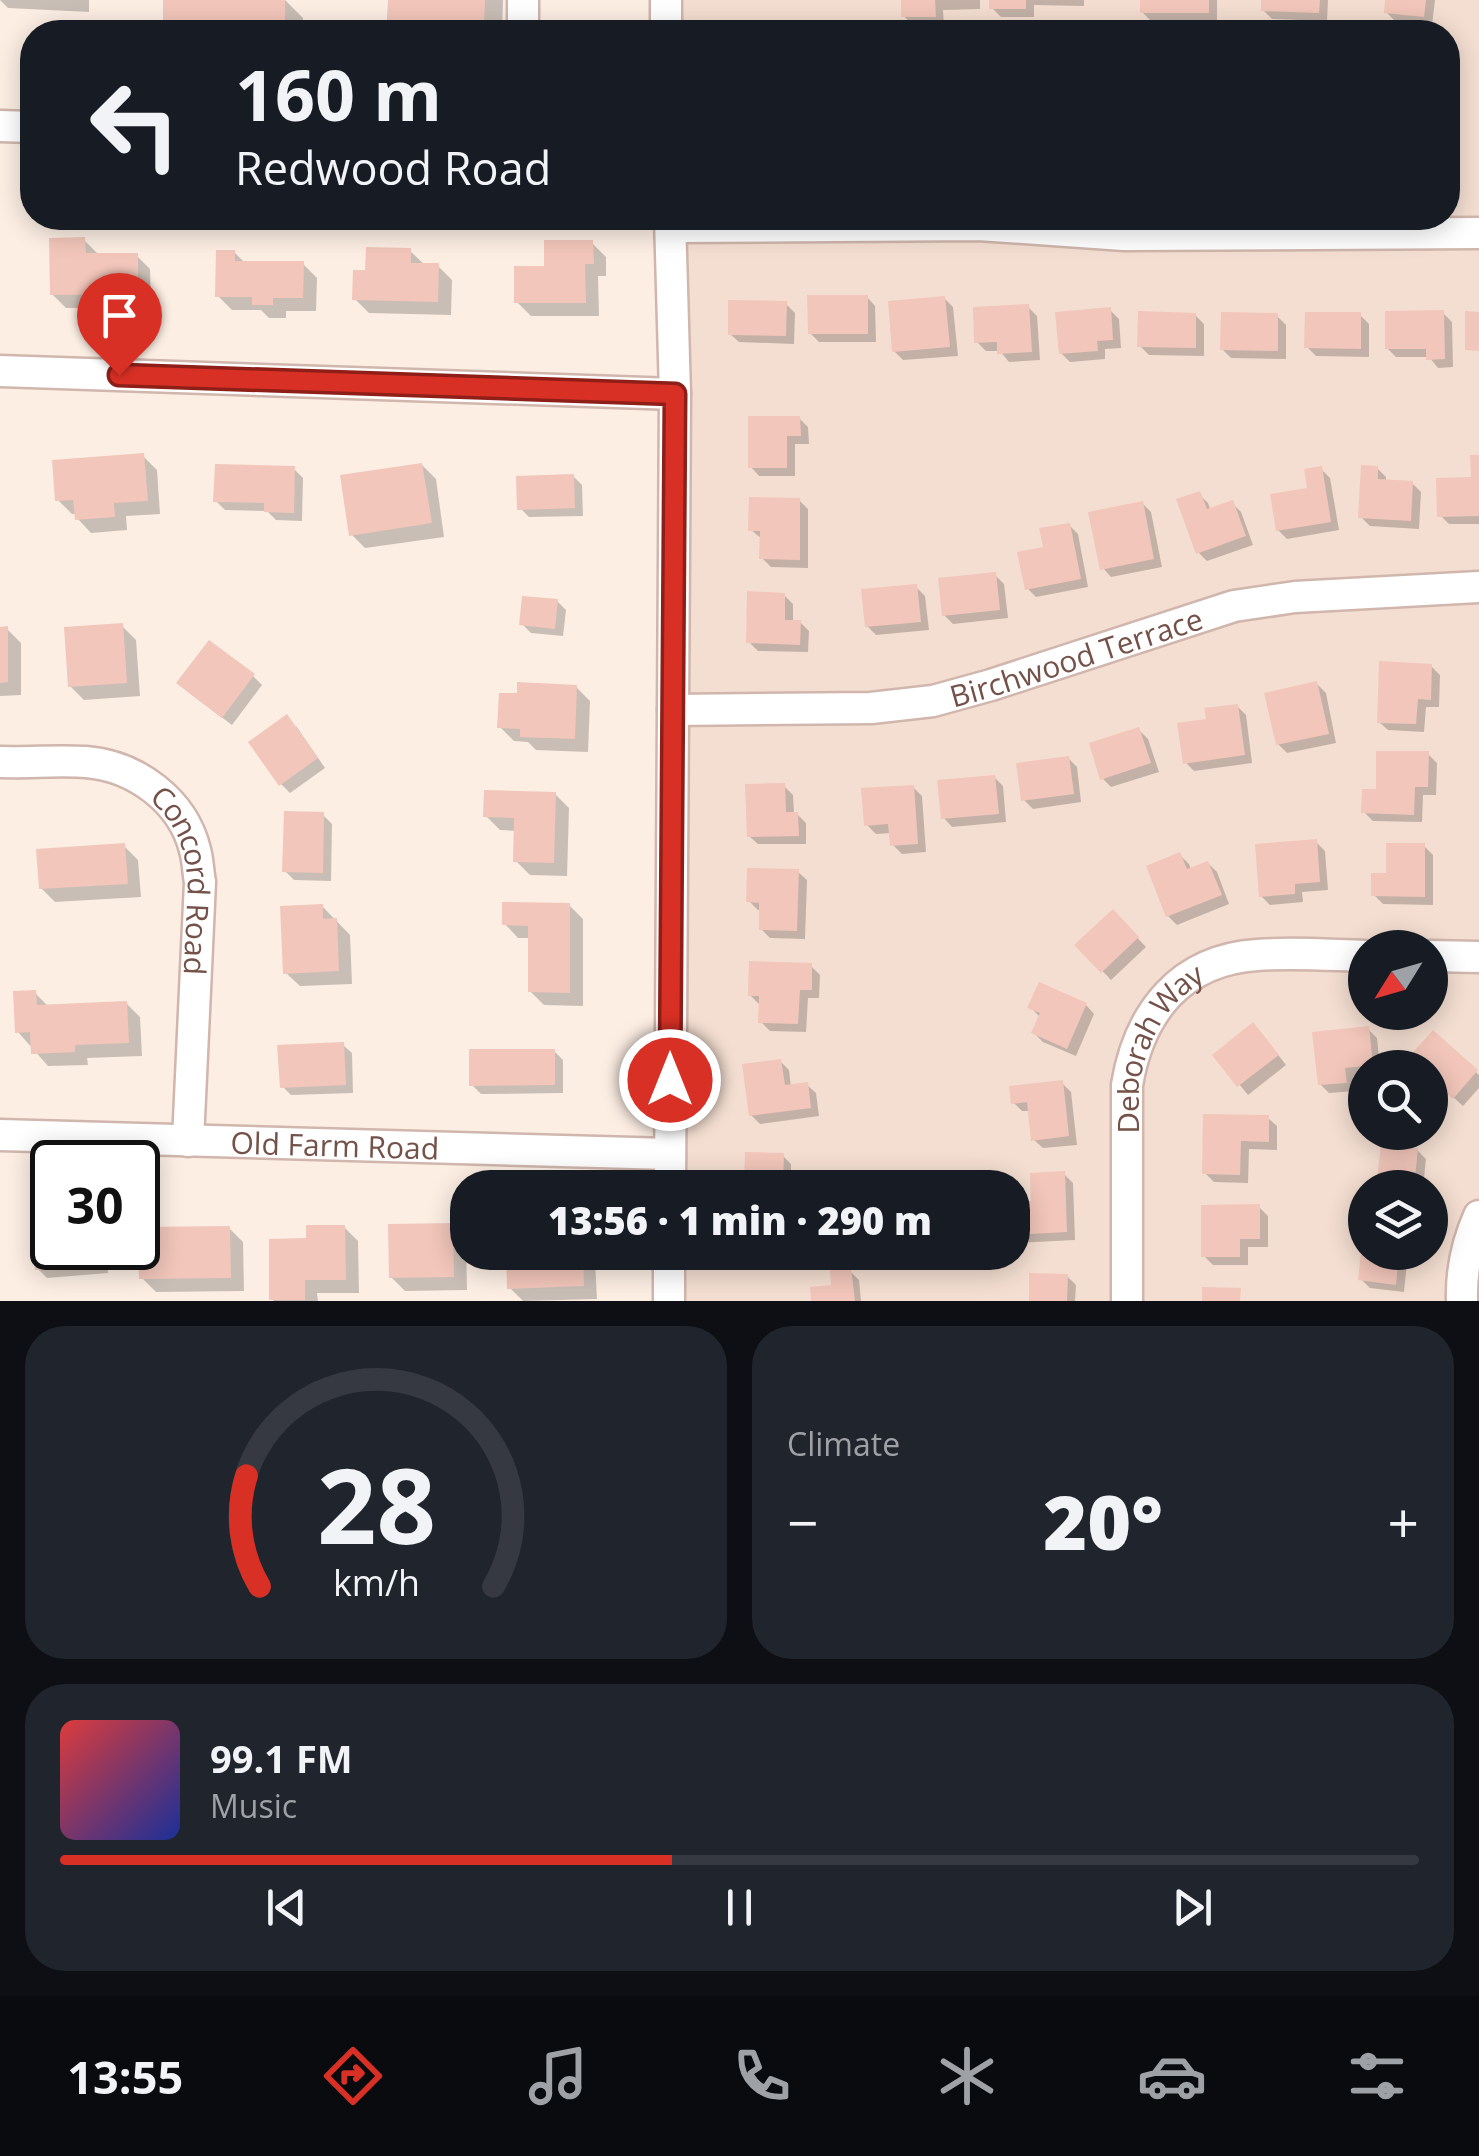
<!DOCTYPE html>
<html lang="en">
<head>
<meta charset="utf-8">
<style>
  :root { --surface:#171b24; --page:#20242c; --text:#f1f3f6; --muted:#9ea1a6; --line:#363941; --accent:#d93025 }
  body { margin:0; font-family:"Open Sans",sans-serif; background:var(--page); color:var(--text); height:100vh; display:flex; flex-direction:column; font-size:38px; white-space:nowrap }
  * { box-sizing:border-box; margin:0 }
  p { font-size:32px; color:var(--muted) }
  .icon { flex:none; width:55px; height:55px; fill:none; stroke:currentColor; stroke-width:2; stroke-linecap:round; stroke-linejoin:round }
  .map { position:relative; height:1301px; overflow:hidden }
  .panel { display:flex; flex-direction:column; gap:25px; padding:25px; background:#0d0f14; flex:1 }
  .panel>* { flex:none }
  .hud { position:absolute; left:20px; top:20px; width:1440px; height:210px; border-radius:40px; box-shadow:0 5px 25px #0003; background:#171b24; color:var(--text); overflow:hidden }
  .needle { width:65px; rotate:233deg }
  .tools { position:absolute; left:1348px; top:930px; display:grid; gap:20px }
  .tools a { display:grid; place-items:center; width:100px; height:100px; border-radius:50%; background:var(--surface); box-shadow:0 5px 25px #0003; font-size:50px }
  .speed { position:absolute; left:30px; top:1140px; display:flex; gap:20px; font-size:50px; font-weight:700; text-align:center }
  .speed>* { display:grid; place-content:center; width:130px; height:130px; border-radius:50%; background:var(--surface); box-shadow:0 5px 25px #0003; line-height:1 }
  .speed .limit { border:5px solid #111; border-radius:15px; background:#fff; color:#111 }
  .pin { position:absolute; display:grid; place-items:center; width:85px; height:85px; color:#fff; margin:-102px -42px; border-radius:50% 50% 50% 0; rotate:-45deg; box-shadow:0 0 10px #0007 }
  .pin .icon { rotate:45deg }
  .me { position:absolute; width:110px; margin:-55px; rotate:0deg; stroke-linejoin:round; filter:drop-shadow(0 0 8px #0008) }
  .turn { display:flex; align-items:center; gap:35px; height:210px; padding:0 50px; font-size:45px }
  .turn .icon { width:130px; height:130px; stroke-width:2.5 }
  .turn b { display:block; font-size:70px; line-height:85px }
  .big { font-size:75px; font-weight:800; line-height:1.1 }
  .panel .tile { flex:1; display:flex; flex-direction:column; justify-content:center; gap:15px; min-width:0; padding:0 35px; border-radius:40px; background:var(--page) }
  .panel .dial { align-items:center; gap:0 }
  .dial svg { height:260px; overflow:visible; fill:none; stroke:var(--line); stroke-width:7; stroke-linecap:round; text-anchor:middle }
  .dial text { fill:var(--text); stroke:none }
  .song { display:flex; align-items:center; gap:30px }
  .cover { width:120px; height:120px; border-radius:15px; background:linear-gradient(135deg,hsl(0 70% 55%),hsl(230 70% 35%)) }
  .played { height:10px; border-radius:5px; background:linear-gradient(90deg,var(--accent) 45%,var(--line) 45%) }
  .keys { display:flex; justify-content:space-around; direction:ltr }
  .heat { display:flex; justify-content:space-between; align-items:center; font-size:55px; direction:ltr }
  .panel .tiles { flex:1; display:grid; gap:25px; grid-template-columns:1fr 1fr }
  .tile:last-child { grid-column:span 2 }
  .trip { position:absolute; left:450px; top:1170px; width:580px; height:100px; border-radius:40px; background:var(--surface); box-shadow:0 5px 25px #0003; font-weight:800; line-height:100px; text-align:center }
  .tab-bar { display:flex; height:160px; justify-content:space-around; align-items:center; background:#090b0e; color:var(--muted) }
  .tab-bar .icon { width:70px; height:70px }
  .tab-bar .current { color:var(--accent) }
  .tab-bar b { font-size:45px; color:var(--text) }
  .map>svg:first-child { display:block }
  .residential { fill:#f4ded1; fill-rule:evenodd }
  .shadow { fill:#0003 }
  .building { fill:#f2c6ba }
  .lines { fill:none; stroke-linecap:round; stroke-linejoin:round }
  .minor-casing { stroke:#d0b6ad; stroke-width:35 }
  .minor { stroke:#fff; stroke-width:30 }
  .route-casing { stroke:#8d1f18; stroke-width:25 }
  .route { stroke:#d93025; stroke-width:18 }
  .labels { text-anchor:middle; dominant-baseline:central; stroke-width:8; stroke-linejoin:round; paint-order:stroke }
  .street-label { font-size:30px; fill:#745149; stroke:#fff2e9 }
</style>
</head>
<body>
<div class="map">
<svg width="1479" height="1301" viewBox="0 0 1479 1301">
  <rect width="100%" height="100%" fill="#fceee3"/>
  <path class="residential" d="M668 0H1479V1301H682L681 1253 1012 1252V1188L681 1187 671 218H1448V32H669ZM1365 948H1430V1012H1365ZM1365 1068H1430V1132H1365ZM1365 1188H1430V1252H1365Z"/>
  <g class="shadow">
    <path d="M0 0H89V12L8 8Z"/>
    <path d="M166 0H285L303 18V32H165Z"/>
    <path d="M390 0H503L502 32H389Z"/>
    <path d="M903 0H980V9L943 10 944 25H912L904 16Z"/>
    <path d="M992 0H1084V6L1034 5V17H1001L992 8Z"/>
    <path d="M1142 0H1217V21H1151L1142 12Z"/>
    <path d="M1264 0H1328L1327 21 1272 19 1263 10Z"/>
    <path d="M1388 0H1435L1432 25 1395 21 1386 12Z"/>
    <path d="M84 240 98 254 136 255 150 269 151 307 66 308 52 294Z"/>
    <path d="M592 243 606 257V276H598L599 316H531L517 302 547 268Z"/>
    <path d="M410 251 425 265 438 266 452 280 451 315 369 313 355 299 368 273Z"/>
    <path d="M234 252 245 263 303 264 317 278 316 311H286V318H269L261 310H232L218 296Z"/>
    <path d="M867 297 875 306 876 342H819L810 333Z"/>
    <path d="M944 298 953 307 958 356 903 360 894 351Z"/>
    <path d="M786 304 795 313 794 344 739 342 730 334Z"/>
    <path d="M1028 307 1037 316 1040 360 1009 362 1000 351H986L977 342Z"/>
    <path d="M1110 310 1119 319 1121 348 1105 349V359L1070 362 1061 353Z"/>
    <path d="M1443 313 1452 322 1453 367 1438 368 1429 357H1396L1387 348Z"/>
    <path d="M1195 315 1204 324V356L1149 355 1140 346Z"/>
    <path d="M1360 315 1369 324V357L1316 356 1307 347Z"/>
    <path d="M1277 316 1286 325V359L1231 358 1222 349Z"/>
    <path d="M799 418 808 427 809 444H795V476H759L751 467Z"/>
    <path d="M143 456 157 470 160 514 126 516 127 530 91 533 78 519 77 514H72L58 500Z"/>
    <path d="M1479 457V524H1449L1440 515 1473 480Z"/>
    <path d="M422 465 436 479 444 537 365 548 351 534Z"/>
    <path d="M1377 468 1386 477V482L1412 483 1421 492 1419 529 1370 526 1361 517Z"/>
    <path d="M294 469 303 478 302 521 276 520 267 511 225 510 216 501Z"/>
    <path d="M1321 469 1330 478 1339 530 1287 539 1278 530 1310 490Z"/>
    <path d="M573 476 582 485 583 516 529 517 520 508Z"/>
    <path d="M1199 494 1208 503 1211 511 1232 503 1241 512 1253 545 1207 561 1198 552Z"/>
    <path d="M799 500 808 509V568L771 567 762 558V539L751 530Z"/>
    <path d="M1142 503 1151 512 1162 567 1111 577 1103 568Z"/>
    <path d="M1069 525 1078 534 1088 587 1036 597 1027 588 1046 549Z"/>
    <path d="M995 575 1004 584 1008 618 953 624 944 615Z"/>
    <path d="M916 587 925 596 929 630 876 635 867 626Z"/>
    <path d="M784 595 793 604V622H800L809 631 808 652 758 651 749 642Z"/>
    <path d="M557 601 566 610 563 636 531 633 522 624Z"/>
    <path d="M122 626 136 640 140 696 84 700 70 686Z"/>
    <path d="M0 629H7L21 643V695L0 696Z"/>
    <path d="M1431 666 1440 675 1439 707H1426L1424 732 1388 730 1379 722Z"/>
    <path d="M253 676 262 685 232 725 188 692Z"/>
    <path d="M1317 684 1326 693 1336 743 1287 753 1278 744Z"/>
    <path d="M576 687 590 701 588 752 536 750 528 742 514 741 500 727Z"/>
    <path d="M1237 706 1246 715 1252 763 1194 771 1185 762Z"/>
    <path d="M296 726 325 768 290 793 281 784Z"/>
    <path d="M1139 730 1148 739 1159 772 1111 787 1102 778Z"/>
    <path d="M1428 754 1437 763 1436 795H1423L1422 822 1373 821 1364 812 1378 791Z"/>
    <path d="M1068 758 1077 767 1081 802 1033 809 1024 800Z"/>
    <path d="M994 777 1003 786 1006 822 952 827 944 818Z"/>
    <path d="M784 786 793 795 794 814H797L806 823V844H758L749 836Z"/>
    <path d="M913 787 922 796 926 852 902 854 893 845 892 833 876 834 867 825Z"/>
    <path d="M555 794 569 808 567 876 530 875 516 861 517 831 500 830 486 816Z"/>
    <path d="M323 815 332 824 331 881 294 880 285 871Z"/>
    <path d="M1316 842 1325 851 1328 890 1302 892 1303 902 1270 905 1261 896Z"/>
    <path d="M124 846 138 860 141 897 55 902 41 888Z"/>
    <path d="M1424 846 1433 855V905L1383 904 1374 895 1388 876Z"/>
    <path d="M1180 855 1189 864 1191 870 1208 863 1217 872 1229 904 1177 925 1168 916Z"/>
    <path d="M798 872 807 880 805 939 770 938 761 929 762 910H758L749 901Z"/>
    <path d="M569 905 583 919V1006L544 1005 530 991V938H518L505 924Z"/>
    <path d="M322 906 350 935 352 984 300 986 286 973Z"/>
    <path d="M1113 912 1146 947 1111 980 1078 945Z"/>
    <path d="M811 966 820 975 819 998H808L806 1032 770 1031 761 1022 759 1004 750 995Z"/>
    <path d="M35 993 49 1007 126 1003 140 1017 142 1056 87 1058 88 1065 48 1066 18 1032Z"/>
    <path d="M1086 1005 1094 1014 1076 1056 1043 1042 1034 1033 1039 1016 1030 1007Z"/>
    <path d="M1368 1029 1377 1038 1380 1068H1365V1075L1353 1076 1354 1091 1329 1093 1320 1084Z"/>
    <path d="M1262 1034 1286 1065 1248 1095 1215 1055Z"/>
    <path d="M1434 1034 1479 1075V1088L1463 1106 1430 1076Z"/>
    <path d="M343 1045 352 1053 353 1093 291 1095 282 1086Z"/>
    <path d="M554 1051 563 1060V1093L481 1094 472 1085Z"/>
    <path d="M780 1061 789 1070 791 1087 807 1085 816 1093 819 1116 760 1124 751 1115Z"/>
    <path d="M1062 1083 1071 1092 1077 1145 1043 1148 1034 1140 1030 1111H1022L1013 1102Z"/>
    <path d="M1205 1116 1268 1118 1277 1126V1150L1249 1149 1248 1183 1214 1182 1205 1173Z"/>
    <path d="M1417 1150 1426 1159 1423 1188H1379Z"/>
    <path d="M782 1155 791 1164V1188H747Z"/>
    <path d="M1064 1174 1073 1183 1075 1240 1015 1243 1012 1241V1204L1034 1203Z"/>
    <path d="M1259 1207 1268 1216V1247H1248V1265H1213L1204 1256Z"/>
    <path d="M452 1226 466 1240 467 1290 405 1291 391 1277Z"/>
    <path d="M52 1227V1248H106L108 1273 47 1278 38 1269 34 1229Z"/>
    <path d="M344 1227 358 1241 359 1293H317L318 1301H274L272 1299Z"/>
    <path d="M229 1228 243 1242 244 1291 156 1292 142 1278Z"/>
    <path d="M1365 1243V1252H1408L1404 1292 1370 1288 1361 1279Z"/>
    <path d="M508 1252H587L595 1261 597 1299 523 1301 510 1288Z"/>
    <path d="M850 1271 859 1280 861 1301H814L834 1287Z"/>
    <path d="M1067 1276 1076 1285 1075 1301H1031Z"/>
  </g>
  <g class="building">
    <rect x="163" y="0" width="122" height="32"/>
    <path d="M388 0H485L484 23 475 22V32H386Z"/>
    <path d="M901 0H935L936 17H901Z"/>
    <rect x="989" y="0" width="37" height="9"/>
    <rect x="1140" y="0" width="69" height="13"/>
    <path d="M1261 0H1320L1319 13 1261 11Z"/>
    <path d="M1385 0H1426L1424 17 1384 13Z"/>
    <path d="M849 23V32H821V24Z"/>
    <path d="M85 237 86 253H138V294L50 295 49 238Z"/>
    <path d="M544 240H593L594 264H585L586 303H514V266H544Z"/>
    <path d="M366 247 411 248V263H439L438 302 352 300 353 270H365Z"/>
    <path d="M216 250H235V261H304L303 298H273V305H252V297H215Z"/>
    <path d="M807 295H868V334H808Z"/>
    <path d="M945 296 950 347 892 352 888 301Z"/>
    <path d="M728 300 787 301 786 336 728 335Z"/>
    <path d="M1029 304 1032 352 997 354V342L974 343 973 307Z"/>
    <path d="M1111 307 1113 340 1097 341 1098 351 1059 354 1055 312Z"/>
    <path d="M1444 310 1445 359 1426 360V349H1385V311Z"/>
    <path d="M1138 311 1196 313V348L1137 347Z"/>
    <path d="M1465 311 1479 312V351L1465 350Z"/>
    <path d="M1221 312 1278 313V351L1220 350Z"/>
    <path d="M1305 312H1361V349L1304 348Z"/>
    <path d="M748 416H800L801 436H787V468H748Z"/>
    <path d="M144 453 148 501 114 503 115 517 75 520 73 500 55 501 52 460Z"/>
    <path d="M1470 455H1479V516L1437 517 1436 478 1471 477Z"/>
    <path d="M422 463 432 523 349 536 340 475Z"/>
    <path d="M215 464 295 466 294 513 264 512V503L213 502Z"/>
    <path d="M1361 465 1378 466V479L1413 481 1411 521 1358 518Z"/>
    <path d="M1322 466 1331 522 1276 531 1270 494 1307 488 1304 469Z"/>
    <path d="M574 474 575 508 517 510 516 476Z"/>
    <path d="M1200 491 1207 509 1233 500 1246 536 1196 554 1176 499Z"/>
    <path d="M749 497 800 498V560L759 559 760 531H748Z"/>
    <path d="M1143 501 1154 559 1100 570 1088 512Z"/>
    <path d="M1070 523 1081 579 1025 590 1017 552 1043 547 1039 528Z"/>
    <path d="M996 572 1000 610 942 616 938 578Z"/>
    <path d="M917 584 921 622 865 627 861 589Z"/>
    <path d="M747 591 785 593V620H801L800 645 746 643Z"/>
    <path d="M522 596 558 599 555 629 519 625Z"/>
    <path d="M123 623 127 683 68 687 64 627Z"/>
    <path d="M8 626V682L0 683V627Z"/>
    <path d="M209 640 255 674 222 718 176 683Z"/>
    <path d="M1379 661 1432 664 1431 700 1418 699 1416 724 1377 723Z"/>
    <path d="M1317 681 1329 734 1276 745 1264 693Z"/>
    <path d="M517 682 577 685 575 739 520 737V729L497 728 499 693H517Z"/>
    <path d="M1238 704 1245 755 1183 764 1177 723 1206 719 1204 708Z"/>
    <path d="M287 714 318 758 279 786 248 742Z"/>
    <path d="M1139 727 1151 763 1100 780 1089 743Z"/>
    <path d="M1376 751H1429L1428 787H1415L1414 815 1361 813 1362 789H1376Z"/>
    <path d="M1069 756 1074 794 1021 801 1016 763Z"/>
    <path d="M995 775 999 814 941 819 937 780Z"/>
    <path d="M785 783 786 812H798L799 836 747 837 745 784Z"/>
    <path d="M914 785 918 844 890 846 888 824 864 826 861 788Z"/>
    <path d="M484 790 556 792 554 863 513 862 514 818 483 817Z"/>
    <path d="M284 811 324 812 323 873 282 872Z"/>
    <path d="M1317 839 1320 882 1295 884V894L1259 897 1255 844Z"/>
    <path d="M125 843 128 884 39 889 36 849Z"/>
    <path d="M1386 843H1425V897L1371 896V873H1386Z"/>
    <path d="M1180 852 1187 869 1208 861 1222 895 1166 917 1146 866Z"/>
    <path d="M747 868 799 869 797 931 759 930V903L746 902Z"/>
    <path d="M502 902 570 903V993L528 992V926L502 925Z"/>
    <path d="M323 904V919L337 918 339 971 283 974 280 906Z"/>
    <path d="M1113 909 1139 937 1101 973 1074 945Z"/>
    <path d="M749 961 812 963V990H800L798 1024 758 1023 759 996H748Z"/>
    <path d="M1039 982 1087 1003 1067 1049 1031 1033 1040 1013 1027 1008Z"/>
    <path d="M36 990 37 1005 127 1001 129 1043 75 1045V1052L31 1054 30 1032 15 1033 13 991Z"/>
    <path d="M1253 1022 1279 1055 1237 1087 1212 1055Z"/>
    <path d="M1369 1026 1373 1065 1345 1068 1347 1083 1318 1085 1312 1032Z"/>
    <path d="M1433 1030 1478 1070 1453 1099 1430 1078V1068H1419L1408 1058Z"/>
    <path d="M344 1042 346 1085 280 1088 277 1045Z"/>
    <path d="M469 1049H555V1085L469 1086Z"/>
    <path d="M781 1059 785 1085 808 1082 811 1108 749 1116 742 1064Z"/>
    <path d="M1063 1080 1069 1136 1031 1141 1027 1102 1011 1104 1009 1086Z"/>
    <path d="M1203 1114 1269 1115V1142L1241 1141 1240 1175 1202 1174Z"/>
    <path d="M1381 1144 1418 1148 1414 1188H1376Z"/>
    <path d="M745 1152 784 1153 783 1188H744Z"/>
    <path d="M1065 1171 1067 1232 1012 1235V1201H1031L1030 1173Z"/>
    <path d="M1260 1204V1239H1240V1257H1201V1205Z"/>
    <path d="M453 1223 454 1277 389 1278 388 1224Z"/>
    <path d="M52 1224V1248H99L100 1265 35 1270 31 1226Z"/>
    <path d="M306 1225H345L346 1280H305V1300H269V1239L306 1238Z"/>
    <path d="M230 1226 231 1278 139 1279 138 1227Z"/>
    <path d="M1362 1244H1365V1252H1399L1396 1285 1358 1280Z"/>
    <path d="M506 1252H583L584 1286 507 1289Z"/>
    <path d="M851 1268 855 1301H811L810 1287 831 1285 830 1270Z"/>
    <path d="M1029 1273 1068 1274 1067 1301H1029Z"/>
    <path d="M1202 1287 1241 1288 1240 1301H1202Z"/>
  </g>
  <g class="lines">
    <g class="minor-casing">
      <g id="minor">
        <path d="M666 0V32"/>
        <path d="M523 32V0"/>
        <path d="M0 126 32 127"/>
        <path d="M671 227 979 225 1124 235 1479 233"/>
        <path d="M0 371 675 394"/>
        <path id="s1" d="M673 710 871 708 933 701 991 685 1234 606 1295 597 1479 587"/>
        <path id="s2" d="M0 762C29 763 58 760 86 762 136 766 183 801 195 850 198 860 198 872 200 882L188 1141"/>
        <path d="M1430 956 1479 957"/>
        <path id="s3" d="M0 1135 670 1154"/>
        <path d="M670 1188 675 394 670 218"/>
        <path d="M669 1301V1252"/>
        <path id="s4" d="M1127 1301V1085C1139 1013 1180 960 1257 955 1292 952 1329 955 1365 956"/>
        <path d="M1462 1301C1461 1272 1467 1243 1479 1216"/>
      </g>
    </g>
    <use href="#minor" class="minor"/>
  </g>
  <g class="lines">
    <g class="route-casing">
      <path id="route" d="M119 375 675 394 670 1080"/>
    </g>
    <use href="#route" class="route"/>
  </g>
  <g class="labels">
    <g class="street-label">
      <text stroke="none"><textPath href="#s1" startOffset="410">Birchwood Terrace</textPath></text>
      <text stroke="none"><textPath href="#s2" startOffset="262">Concord Road</textPath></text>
      <text stroke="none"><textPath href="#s4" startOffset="262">Deborah Way</textPath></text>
      <text stroke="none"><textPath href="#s3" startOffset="335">Old Farm Road</textPath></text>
    </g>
  </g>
</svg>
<div class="tools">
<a><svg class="needle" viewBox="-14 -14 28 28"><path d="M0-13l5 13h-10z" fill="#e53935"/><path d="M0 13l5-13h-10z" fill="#9ea1a6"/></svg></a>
<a><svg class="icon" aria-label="search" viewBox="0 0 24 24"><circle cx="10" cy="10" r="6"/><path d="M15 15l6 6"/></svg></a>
<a><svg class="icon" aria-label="layers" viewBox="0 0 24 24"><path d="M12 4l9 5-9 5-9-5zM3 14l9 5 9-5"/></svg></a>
</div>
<div class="speed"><div class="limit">30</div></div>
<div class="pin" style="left:119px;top:375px;background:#d93025"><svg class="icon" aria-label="arrive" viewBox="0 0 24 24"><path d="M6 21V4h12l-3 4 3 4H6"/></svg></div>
<svg class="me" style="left:670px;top:1080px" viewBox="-20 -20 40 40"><circle r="17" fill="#d93025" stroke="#fff" stroke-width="3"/><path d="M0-11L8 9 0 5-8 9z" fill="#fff"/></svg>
<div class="trip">13:56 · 1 min · 290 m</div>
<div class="hud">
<div class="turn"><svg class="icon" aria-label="left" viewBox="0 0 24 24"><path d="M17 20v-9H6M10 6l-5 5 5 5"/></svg><div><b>160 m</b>Redwood Road</div></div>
</div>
</div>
<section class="panel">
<div class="tiles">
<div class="tile dial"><svg viewBox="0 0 100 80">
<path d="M14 69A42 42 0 1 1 86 69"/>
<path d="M14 69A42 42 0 0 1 10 35" stroke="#d93025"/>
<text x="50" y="56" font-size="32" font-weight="700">28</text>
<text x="50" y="72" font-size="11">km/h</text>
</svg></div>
<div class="tile"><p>Climate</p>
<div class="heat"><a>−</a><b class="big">20°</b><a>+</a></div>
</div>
<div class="tile">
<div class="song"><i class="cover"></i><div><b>99.1 FM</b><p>Music</p></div></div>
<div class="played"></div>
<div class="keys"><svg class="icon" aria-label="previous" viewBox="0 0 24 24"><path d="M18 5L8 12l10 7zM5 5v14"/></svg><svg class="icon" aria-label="pause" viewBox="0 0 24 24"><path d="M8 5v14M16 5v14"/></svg><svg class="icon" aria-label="next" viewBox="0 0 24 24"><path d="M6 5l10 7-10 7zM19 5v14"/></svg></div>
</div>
</div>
</section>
<nav class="tab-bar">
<b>13:55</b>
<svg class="icon current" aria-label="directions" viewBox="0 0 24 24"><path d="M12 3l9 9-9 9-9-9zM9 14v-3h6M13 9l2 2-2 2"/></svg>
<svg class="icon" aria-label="music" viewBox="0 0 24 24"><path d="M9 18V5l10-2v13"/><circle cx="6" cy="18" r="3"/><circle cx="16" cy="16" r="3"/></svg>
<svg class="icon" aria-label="phone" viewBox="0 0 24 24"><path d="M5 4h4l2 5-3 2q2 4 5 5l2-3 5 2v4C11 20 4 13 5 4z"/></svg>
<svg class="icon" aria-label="climate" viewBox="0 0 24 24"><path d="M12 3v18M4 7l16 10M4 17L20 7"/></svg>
<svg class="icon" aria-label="car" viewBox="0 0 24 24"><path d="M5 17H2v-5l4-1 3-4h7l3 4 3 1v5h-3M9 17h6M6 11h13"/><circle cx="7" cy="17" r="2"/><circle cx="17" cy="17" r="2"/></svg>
<svg class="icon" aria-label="filters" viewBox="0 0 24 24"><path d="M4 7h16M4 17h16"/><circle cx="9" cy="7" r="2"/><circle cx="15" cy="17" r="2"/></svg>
</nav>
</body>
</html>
